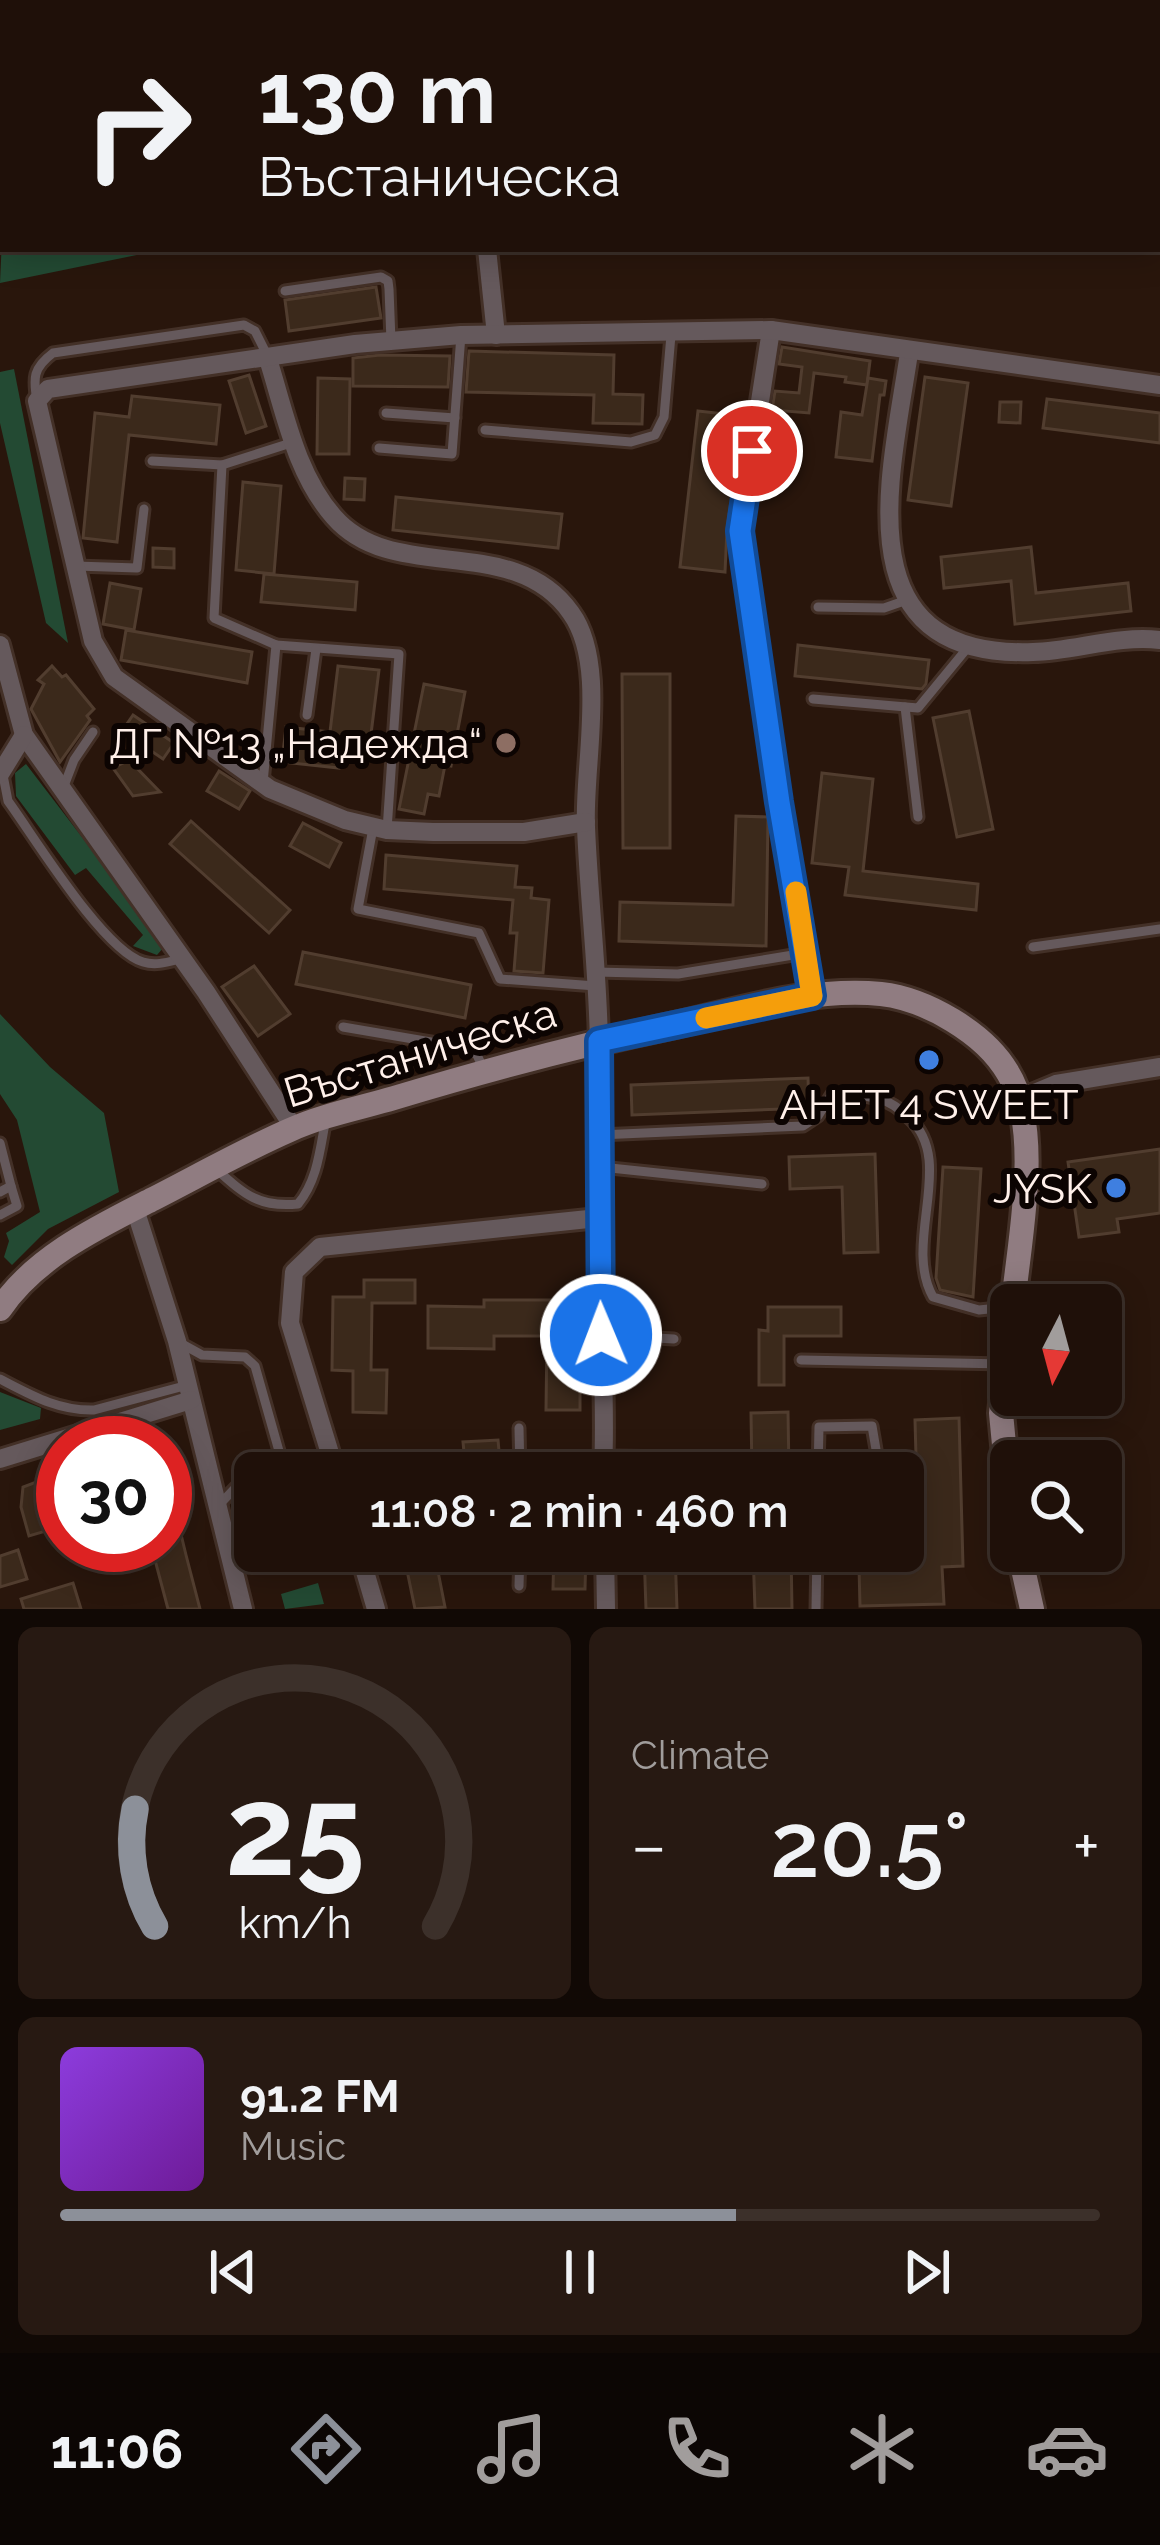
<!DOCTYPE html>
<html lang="en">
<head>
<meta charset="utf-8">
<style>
  :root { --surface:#1f1009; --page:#271912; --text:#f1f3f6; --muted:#a19d9c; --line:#3c302a; --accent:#8c9099 }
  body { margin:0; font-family:Raleway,sans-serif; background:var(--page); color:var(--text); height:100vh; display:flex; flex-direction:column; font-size:45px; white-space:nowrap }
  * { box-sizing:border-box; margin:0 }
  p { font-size:39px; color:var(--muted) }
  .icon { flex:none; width:66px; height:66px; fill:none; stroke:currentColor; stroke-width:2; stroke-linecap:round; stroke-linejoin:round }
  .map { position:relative; height:1609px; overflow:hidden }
  .sheet { display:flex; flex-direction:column; gap:18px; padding:18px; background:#110905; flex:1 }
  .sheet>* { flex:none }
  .top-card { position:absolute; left:0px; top:0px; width:1161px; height:252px; box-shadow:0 6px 30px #0003,0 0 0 3px var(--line); background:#1f1009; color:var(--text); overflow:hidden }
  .needle { width:78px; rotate:186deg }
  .buttons { position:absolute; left:990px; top:1284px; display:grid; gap:24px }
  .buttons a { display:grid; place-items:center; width:132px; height:132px; border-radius:18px; background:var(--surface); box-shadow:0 6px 30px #0003,0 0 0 3px var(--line); font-size:60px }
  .speed { position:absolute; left:36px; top:1416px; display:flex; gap:24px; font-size:60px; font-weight:700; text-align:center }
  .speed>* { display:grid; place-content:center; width:156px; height:156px; border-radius:50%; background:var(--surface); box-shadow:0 6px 30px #0003,0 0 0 3px var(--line); line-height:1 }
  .speed .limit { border:18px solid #d22; background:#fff; color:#111 }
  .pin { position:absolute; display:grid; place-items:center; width:102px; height:102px; color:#fff; margin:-51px; border:6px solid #fff; border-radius:50%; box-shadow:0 3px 12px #0007 }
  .me { position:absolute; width:132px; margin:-66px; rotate:359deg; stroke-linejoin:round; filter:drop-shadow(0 0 9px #0008) }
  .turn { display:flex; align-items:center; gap:42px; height:252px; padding:0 60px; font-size:54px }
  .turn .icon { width:156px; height:156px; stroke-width:2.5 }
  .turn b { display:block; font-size:84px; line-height:102px }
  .big { font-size:90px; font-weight:600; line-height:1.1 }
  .sheet .widget { flex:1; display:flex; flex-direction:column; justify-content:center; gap:18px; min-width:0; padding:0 42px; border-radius:18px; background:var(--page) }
  .sheet .dial { align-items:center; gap:0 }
  .dial svg { height:312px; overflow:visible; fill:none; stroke:var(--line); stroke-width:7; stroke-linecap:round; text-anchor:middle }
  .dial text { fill:var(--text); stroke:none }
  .song { display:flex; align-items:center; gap:36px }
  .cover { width:144px; height:144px; border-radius:18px; background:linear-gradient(135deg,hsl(270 70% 55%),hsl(280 70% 35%)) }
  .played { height:12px; border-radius:6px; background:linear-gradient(90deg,var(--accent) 65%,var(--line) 65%) }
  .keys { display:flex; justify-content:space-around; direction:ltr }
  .heat { display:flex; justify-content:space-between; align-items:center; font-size:66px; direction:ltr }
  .sheet .tiles { flex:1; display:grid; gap:18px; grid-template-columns:1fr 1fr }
  .widget:last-child { grid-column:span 2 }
  .trip { position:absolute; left:234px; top:1452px; width:690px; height:120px; border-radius:18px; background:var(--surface); box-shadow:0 6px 30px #0003,0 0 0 3px var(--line); font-weight:600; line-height:120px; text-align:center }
  .tabs { display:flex; height:192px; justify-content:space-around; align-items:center; background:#0c0604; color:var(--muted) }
  .tabs .icon { width:84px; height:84px }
  .tabs .on { color:var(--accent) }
  .tabs b { font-size:54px; color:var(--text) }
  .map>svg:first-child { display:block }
  .green { fill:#234a33 }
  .building { fill:#3b291b; stroke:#513d2f; stroke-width:3 }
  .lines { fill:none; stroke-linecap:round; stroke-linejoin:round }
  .service-casing { stroke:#433027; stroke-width:15 }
  .minor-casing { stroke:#433027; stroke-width:24 }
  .secondary-casing { stroke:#433027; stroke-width:30 }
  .service { stroke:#65595c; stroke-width:9 }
  .minor { stroke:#65595c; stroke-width:18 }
  .secondary { stroke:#907c81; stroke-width:24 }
  .route-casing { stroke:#114b97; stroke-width:30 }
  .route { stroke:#1a73e8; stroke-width:21 }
  .slow { stroke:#f59e0b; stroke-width:21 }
  .education-dot { fill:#8d6e63; stroke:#0c0402; stroke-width:4.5 }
  .shop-dot { fill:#3f7fe0; stroke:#0c0402; stroke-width:4.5 }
  .labels { text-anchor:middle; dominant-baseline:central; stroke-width:12; stroke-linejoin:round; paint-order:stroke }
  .poi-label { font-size:42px; fill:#fff0ea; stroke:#0c0402; text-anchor:end }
  .street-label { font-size:42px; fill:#fff0ea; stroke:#0c0402 }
</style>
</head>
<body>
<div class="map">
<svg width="1160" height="1609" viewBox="0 0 1160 1609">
  <rect width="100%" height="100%" fill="#29160c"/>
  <g class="green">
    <path d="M0 0H765L768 3H3L0 57Z"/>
    <path d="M3 216V249H166L0 283Z"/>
    <path d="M14 369 68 643 46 623 0 423V372Z"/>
    <path d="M26 764 157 935 163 948 157 955 133 946 143 935 86 868 75 875 16 796 15 773Z"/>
    <path d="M0 1014 50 1067 104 1113 119 1192 48 1229 12 1265 4 1257 9 1241 6 1233 40 1212 17 1120 0 1094Z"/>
    <path d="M0 1392 41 1408 40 1419 0 1430Z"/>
    <path d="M318 1583 324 1604 285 1609 281 1594Z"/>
  </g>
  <g class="building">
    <path d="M376 287 381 318 289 331 285 300Z"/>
    <path d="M782 347 870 361 867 385 845 382 846 377 814 373 809 413 772 410 775 391 799 393 802 367 779 364Z"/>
    <path d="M469 351 614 355 613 394 643 395 642 424 593 423 594 395 466 392Z"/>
    <path d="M380 355 450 356 448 387 353 386V358Z"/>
    <path d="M249 375 266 426 246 433 229 381Z"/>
    <path d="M925 377 968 383 951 506 908 500Z"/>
    <path d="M318 378 350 379 349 454H317Z"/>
    <path d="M868 378 886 381 884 395H880L872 461 836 457 841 412 862 415Z"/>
    <path d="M132 396 220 405 216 444 129 435 117 542 83 538 95 413 129 417Z"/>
    <path d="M1047 399 1160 413V443L1043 428Z"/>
    <path d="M1000 402H1021L1020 423 999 422Z"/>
    <path d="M698 411 743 416 727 529 725 572 680 567Z"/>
    <path d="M345 478 365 479 364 500 344 499Z"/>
    <path d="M243 482 281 486 274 574 236 570Z"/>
    <path d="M396 497 562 514 558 548 393 530Z"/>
    <path d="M1031 547 1036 593 1128 583 1131 611 1015 624 1011 581 944 588 941 557Z"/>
    <path d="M153 548 174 549V568L153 567Z"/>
    <path d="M264 574 357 582 355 610 261 602Z"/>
    <path d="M110 583 141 589 134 630 103 624Z"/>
    <path d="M126 630 252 652 247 683 121 660Z"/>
    <path d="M798 645 929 660 926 684 922 689 795 676Z"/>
    <path d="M52 666 62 677 66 675 94 709 87 716 90 720 60 762 31 709 44 684 38 680Z"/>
    <path d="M338 666 379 670 369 750 342 747 339 768 282 762 286 727 330 732Z"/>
    <path d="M622 674H670V848H623Z"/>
    <path d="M424 684 465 692 451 766 445 765 439 796 428 794 424 814 399 809Z"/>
    <path d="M969 711 993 829 957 837 933 718Z"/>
    <path d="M133 715 174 743 163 759 122 731Z"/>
    <path d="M129 760 160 792 133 796 113 768Z"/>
    <path d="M219 771 250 791 239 809 207 791Z"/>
    <path d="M822 773 873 779 863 871 978 884 976 910 845 895 849 867 812 863Z"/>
    <path d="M736 816 768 817 766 946 619 941 620 902 733 905Z"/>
    <path d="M191 821 290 910 269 933 170 844Z"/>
    <path d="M303 823 341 843 329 867 290 846Z"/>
    <path d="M386 855 517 866 515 887 532 888 531 898 549 900 543 973 514 971 517 933H510L513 900 384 889Z"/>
    <path d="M303 952 471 985 465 1018 296 984Z"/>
    <path d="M254 966 290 1014 258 1036 222 987Z"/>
    <path d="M808 1078 809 1108 632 1115 631 1085Z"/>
    <path d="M1160 1149V1213L1117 1219 1119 1232 1079 1237 1068 1162Z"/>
    <path d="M875 1154 878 1252 844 1253 842 1187 790 1189 789 1157Z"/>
    <path d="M943 1167 981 1169 973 1297 940 1290 936 1278Z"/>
    <path d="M364 1280H415V1303H372L371 1370H387L386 1413 353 1412V1371L332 1370 333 1297H364Z"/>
    <path d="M484 1300H564V1333H580V1410H546L547 1336H494V1349L428 1348V1306L484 1307Z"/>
    <path d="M768 1307H841V1336H784V1385H759V1330L768 1331Z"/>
    <path d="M788 1412 789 1473H752L751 1413Z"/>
    <path d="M959 1418 963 1566 942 1567 944 1604 860 1606 859 1567 919 1565 915 1420Z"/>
    <path d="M498 1440 501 1473H466L463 1442Z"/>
    <path d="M414 1453 418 1473H388L385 1458Z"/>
    <path d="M63 1472V1526L29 1536 21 1507 23 1487Z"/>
    <path d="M179 1526 186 1555 200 1609H168L151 1545H165V1529Z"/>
    <path d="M18 1550 27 1579 0 1587V1556Z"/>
    <path d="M403 1551H434L445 1607 415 1609Z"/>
    <path d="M554 1551H586L585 1589H553Z"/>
    <path d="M644 1551H675L677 1609H646Z"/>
    <path d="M753 1551H791L792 1609H755Z"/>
    <path d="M73 1583 81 1609H24L21 1599Z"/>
  </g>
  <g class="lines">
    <g class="service-casing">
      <g id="service">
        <path d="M0 136 3 137"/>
        <path d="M2 162H3"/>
        <path d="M285 291 381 277 388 281 389 289 391 341"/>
        <path d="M37 401C33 378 33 368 53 353L244 325 255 331 267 355"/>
        <path d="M386 413 455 418"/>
        <path d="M485 430 631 442 655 435 664 417 671 335"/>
        <path d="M379 448 452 454 461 335"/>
        <path d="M152 461 222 465 294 442"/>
        <path d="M222 465 214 618 276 645 263 783"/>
        <path d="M76 566 137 568 144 509"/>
        <path d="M818 607 884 608 907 600"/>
        <path d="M276 645 399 654 387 830"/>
        <path d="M813 699 918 708 969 646"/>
        <path d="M905 707 918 817"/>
        <path d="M307 715 316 649"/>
        <path d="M3 775 8 801C35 838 103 950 143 962 156 966 168 962 180 959"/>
        <path d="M64 786 74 760 93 732"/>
        <path d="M373 828 358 909 479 933 500 979 596 986"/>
        <path d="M1033 947 1160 929"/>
        <path d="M596 972 678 974 805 953"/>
        <path d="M343 1027 466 1048 477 1055 484 1070"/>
        <path d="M599 1135 803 1126 818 1116 832 1094C847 1090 863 1096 878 1099 892 1102 899 1109 909 1118 957 1161 902 1242 933 1297L979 1310 1008 1307"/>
        <path d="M0 1143 11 1186 0 1192"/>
        <path d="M601 1167 762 1184"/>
        <path d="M216 1169C244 1194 259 1208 298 1204 318 1180 320 1148 326 1118"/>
        <path d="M0 1215 17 1206 11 1186"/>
        <path d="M1019 1305 1085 1303"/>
        <path d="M602 1335 674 1339"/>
        <path d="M182 1344 202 1355 245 1357 255 1366 279 1451 276 1460 258 1473"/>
        <path d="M801 1360 1006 1364"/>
        <path d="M0 1379C31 1395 58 1411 94 1410L188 1385"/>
        <path d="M519 1428 520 1473"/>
        <path d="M604 1456 685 1457 693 1465V1473"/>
        <path d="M818 1473 819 1427 872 1426 880 1473"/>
        <path d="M220 1504 238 1485 255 1475"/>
        <path d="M694 1551V1552"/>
        <path d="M519 1586 520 1551"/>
        <path d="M816 1609 817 1551"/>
      </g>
    </g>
    <g class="minor-casing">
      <g id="minor">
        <path d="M425 0 426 3"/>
        <path d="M487 249 496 335"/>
        <path d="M771 330 740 531 779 802 812 996"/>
        <path d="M909 353C891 475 840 659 1033 652 1075 651 1117 635 1160 640"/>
        <path d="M268 359C285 413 296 474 334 517 394 586 514 531 571 613 608 664 583 766 586 827 589 900 598 973 599 1045 600 1118 598 1191 599 1264 601 1333 606 1404 603 1473"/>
        <path d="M0 645 24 735 206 992 294 1128"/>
        <path d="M0 774 24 735"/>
        <path d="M586 822 524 832H433L387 830 345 820 270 789 114 677 93 641 37 401 48 389 355 344 461 335 771 330 1160 385"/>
        <path d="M1020 1099 1056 1084 1160 1067"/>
        <path d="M135 1209 177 1341 243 1609"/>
        <path d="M0 1459 191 1400"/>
        <path d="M336 1473 290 1323 294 1272 320 1247 598 1218"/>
        <path d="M359 1551 376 1609"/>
        <path d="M605 1551 606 1609"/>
      </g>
    </g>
    <g class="secondary-casing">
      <g id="secondary">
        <path d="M0 1309C35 1257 98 1227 153 1199 198 1176 244 1150 290 1130 323 1115 360 1108 394 1098 487 1070 580 1045 675 1025 741 1010 812 987 881 994 926 999 985 1033 1008 1073 1043 1130 1019 1240 1013 1305"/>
        <path d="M1011 1319 1001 1413 1011 1518"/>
        <path d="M1019 1551 1032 1609"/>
      </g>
    </g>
    <use href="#service" class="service"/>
    <use href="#minor" class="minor"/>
    <use href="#secondary" class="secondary"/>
  </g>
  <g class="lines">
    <g class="route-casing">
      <path id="route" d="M601 1335 599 1041 812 996 779 802 740 531 752 451"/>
    </g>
    <use href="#route" class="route"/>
    <path class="slow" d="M706 1018 812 996 796 892"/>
  </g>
  <circle class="education-dot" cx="506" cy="743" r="12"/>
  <g class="shop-dot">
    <circle cx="929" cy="1060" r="12"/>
    <circle cx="1116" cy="1188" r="12"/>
  </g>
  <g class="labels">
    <g class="poi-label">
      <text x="482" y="743">ДГ №13 „Надежда“</text>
      <text x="929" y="1104" text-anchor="middle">АНЕТ 4 SWEET</text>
      <text x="1092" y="1188">JYSK</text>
    </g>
    <g class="street-label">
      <text transform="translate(420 1053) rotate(-17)">Въстаническа</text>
    </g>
  </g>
</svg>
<div class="buttons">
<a><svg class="needle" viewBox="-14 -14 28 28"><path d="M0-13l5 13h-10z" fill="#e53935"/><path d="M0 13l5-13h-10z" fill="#a19d9c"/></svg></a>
<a><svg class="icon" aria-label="search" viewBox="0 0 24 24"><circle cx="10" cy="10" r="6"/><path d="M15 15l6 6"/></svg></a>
</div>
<div class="speed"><div class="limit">30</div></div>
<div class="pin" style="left:752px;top:451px;background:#d93025"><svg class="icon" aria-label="arrive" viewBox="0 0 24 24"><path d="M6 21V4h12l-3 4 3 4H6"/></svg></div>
<svg class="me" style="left:601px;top:1335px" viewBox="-20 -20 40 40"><circle r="17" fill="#1a73e8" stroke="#fff" stroke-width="3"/><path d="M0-11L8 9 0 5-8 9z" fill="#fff"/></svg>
<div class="trip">11:08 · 2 min · 460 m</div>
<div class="top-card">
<div class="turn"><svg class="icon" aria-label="right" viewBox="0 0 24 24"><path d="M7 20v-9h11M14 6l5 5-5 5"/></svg><div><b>130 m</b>Въстаническа</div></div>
</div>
</div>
<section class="sheet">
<div class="tiles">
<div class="widget dial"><svg viewBox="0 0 100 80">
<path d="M14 69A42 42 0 1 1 86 69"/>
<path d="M14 69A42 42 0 0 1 9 39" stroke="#8c9099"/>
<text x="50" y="56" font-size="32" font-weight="700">25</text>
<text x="50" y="72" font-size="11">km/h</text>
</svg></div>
<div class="widget"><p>Climate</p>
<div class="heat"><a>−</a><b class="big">20.5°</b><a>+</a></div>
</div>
<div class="widget">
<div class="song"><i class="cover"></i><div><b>91.2 FM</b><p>Music</p></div></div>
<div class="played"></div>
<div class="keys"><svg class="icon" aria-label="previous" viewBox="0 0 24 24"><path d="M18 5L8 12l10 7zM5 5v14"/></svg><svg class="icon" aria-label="pause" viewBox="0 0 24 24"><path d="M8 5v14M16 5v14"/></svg><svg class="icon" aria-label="next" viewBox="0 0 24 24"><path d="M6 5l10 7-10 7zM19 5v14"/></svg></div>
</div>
</div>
</section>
<nav class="tabs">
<b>11:06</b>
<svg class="icon on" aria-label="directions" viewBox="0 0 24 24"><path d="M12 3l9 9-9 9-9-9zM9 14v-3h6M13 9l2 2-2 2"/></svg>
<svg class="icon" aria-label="music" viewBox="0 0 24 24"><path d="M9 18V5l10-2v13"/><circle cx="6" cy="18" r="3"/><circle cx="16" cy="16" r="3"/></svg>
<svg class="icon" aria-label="phone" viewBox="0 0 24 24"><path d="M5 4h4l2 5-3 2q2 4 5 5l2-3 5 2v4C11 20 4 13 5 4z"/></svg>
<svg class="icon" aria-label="climate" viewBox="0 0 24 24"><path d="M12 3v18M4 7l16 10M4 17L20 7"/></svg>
<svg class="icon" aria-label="car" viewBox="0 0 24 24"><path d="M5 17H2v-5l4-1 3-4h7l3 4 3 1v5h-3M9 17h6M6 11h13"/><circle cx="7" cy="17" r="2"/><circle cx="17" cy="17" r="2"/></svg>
</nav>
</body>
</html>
